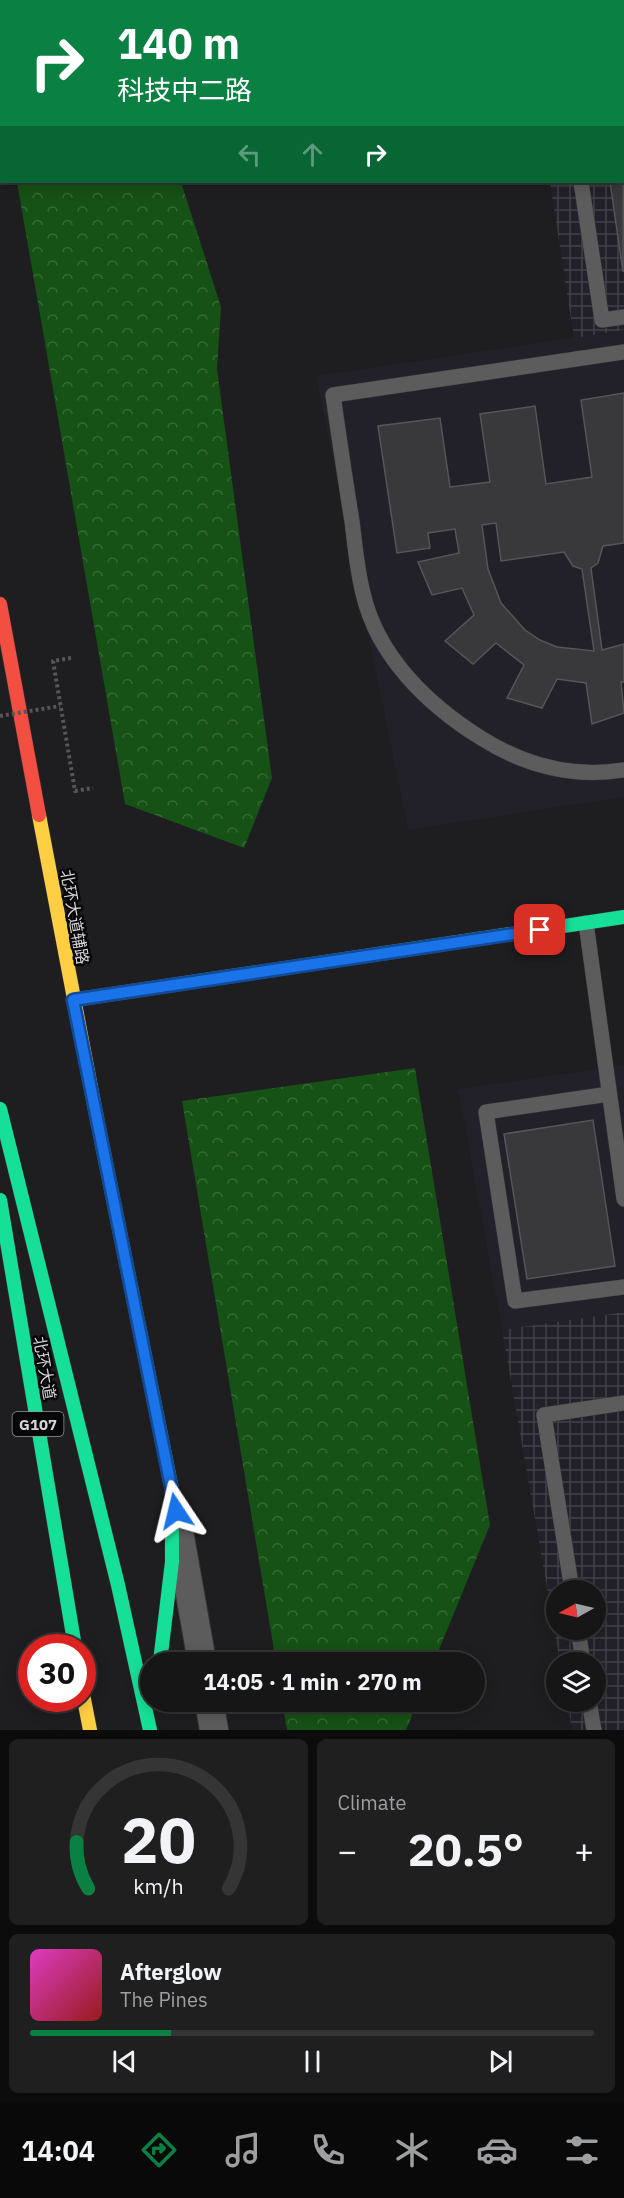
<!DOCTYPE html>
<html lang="en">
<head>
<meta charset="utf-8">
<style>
  :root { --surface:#161617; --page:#1f1f20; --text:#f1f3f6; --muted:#9e9fa1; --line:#353536; --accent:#0b8043 }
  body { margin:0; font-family:"IBM Plex Sans","Noto Sans SC",sans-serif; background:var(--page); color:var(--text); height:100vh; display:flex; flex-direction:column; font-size:22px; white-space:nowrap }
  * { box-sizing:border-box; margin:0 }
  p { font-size:20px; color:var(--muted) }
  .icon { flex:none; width:33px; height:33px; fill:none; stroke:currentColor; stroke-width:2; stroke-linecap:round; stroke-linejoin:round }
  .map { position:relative; height:1730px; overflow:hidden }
  .drawer { display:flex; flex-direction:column; gap:9px; padding:9px; background:#0c0c0d; flex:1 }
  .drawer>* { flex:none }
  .guide { position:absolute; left:0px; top:0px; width:624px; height:183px; box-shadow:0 3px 15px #0003,0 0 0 2px var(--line); background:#0b8043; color:#fff; overflow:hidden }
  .needle { width:39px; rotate:262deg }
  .buttons { position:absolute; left:546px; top:1580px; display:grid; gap:12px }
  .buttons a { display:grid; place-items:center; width:60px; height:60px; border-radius:50%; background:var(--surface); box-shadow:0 3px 15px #0003,0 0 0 2px var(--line); font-size:30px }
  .speed { position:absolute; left:18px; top:1634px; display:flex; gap:12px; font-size:30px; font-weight:700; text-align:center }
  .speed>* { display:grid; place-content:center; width:78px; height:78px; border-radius:50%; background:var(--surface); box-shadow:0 3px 15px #0003,0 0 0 2px var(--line); line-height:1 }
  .speed .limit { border:9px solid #d22; background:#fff; color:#111 }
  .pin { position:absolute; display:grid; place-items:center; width:51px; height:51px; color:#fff; margin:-26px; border-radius:12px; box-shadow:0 3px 9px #0006 }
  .me { position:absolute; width:66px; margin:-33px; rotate:350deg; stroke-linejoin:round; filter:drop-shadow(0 0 4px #0008) }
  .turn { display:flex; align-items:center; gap:21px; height:126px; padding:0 18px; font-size:27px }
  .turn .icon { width:78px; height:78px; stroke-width:2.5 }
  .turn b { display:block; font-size:42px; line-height:51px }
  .lanes { display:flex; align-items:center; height:57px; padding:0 18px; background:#0003; justify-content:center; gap:30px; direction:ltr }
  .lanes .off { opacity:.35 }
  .big { font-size:45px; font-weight:700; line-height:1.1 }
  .drawer .widget { flex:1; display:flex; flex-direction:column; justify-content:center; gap:9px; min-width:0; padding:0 21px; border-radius:9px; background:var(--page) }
  .drawer .dial { align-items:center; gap:0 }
  .dial svg { height:156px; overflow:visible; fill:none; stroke:var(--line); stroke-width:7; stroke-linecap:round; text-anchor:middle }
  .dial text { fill:var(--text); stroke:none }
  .song { display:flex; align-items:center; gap:18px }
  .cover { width:72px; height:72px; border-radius:9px; background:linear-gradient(135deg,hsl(310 70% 55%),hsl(0 70% 35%)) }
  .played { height:6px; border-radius:3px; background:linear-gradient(90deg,var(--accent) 25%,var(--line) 25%) }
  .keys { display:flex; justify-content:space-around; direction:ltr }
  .heat { display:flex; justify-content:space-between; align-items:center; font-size:33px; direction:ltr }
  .drawer .tiles { flex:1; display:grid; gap:9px; grid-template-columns:1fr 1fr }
  .widget:last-child { grid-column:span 2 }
  .trip { position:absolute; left:140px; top:1652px; width:345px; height:60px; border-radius:30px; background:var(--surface); box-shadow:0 3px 15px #0003,0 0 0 2px var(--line); font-weight:700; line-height:60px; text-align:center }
  .tab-bar { display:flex; height:96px; justify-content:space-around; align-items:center; background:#090909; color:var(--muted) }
  .tab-bar .icon { width:42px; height:42px }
  .tab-bar .current { color:var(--accent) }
  .tab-bar b { font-size:27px; color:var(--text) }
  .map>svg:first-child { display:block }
  .built { fill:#222029 }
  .industrial { fill:url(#industrial-grid); fill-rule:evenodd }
  .forest { fill:url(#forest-crowns) }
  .building { fill:#39383a; stroke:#565557; stroke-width:1.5; fill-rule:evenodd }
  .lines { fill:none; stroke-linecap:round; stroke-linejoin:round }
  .lane-casing { stroke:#383739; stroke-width:16 }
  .street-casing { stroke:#383739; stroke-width:30 }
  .fast-casing { stroke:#383739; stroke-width:15 }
  .slow-casing { stroke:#383739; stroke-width:15 }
  .jam-casing { stroke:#383739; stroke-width:15 }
  .path { stroke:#565656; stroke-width:4; stroke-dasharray:3 3; stroke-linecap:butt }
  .lane { stroke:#5d5c5c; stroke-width:15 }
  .street { stroke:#5d5c5c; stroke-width:28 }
  .fast { stroke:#16e098; stroke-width:14 }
  .slow { stroke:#ffcf43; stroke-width:14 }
  .jam { stroke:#f24e42; stroke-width:14 }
  .path-bridge { stroke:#565656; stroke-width:4; stroke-dasharray:3 3; stroke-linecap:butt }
  .route-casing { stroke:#114b97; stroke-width:15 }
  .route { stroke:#1a73e8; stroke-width:10 }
  .labels { text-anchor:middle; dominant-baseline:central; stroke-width:5; stroke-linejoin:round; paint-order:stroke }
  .shield { fill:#070709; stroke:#97979a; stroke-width:1.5 }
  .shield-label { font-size:15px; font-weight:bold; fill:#d5d5d8 }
  .street-label { font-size:16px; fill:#d5d5d8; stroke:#070709 }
</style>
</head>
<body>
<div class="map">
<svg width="624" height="1730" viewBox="0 0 624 1730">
  <defs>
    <pattern id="industrial-grid" width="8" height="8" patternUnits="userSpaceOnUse" patternTransform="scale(1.5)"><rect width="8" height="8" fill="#222029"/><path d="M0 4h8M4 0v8" fill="none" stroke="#414047"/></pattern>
    <pattern id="forest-crowns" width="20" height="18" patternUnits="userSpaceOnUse" patternTransform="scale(1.5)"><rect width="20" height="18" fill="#165115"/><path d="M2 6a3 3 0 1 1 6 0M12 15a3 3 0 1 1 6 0" fill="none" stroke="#376936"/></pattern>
  </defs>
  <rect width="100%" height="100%" fill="#1e1d1f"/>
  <g class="built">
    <path d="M624 330V797L408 830 316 376Z"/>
    <path d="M624 1065V1312L502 1330 458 1089Z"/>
  </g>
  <g class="industrial">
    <path d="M523 0H624V330L574 338 550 182H622V2Z"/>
    <path d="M624 1312V1730H572L567 1701H596V1662H560L502 1330ZM556 1590H596V1629H556Z"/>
  </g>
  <g class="forest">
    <path d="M0 0H124V1L2 2 1 89Z"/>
    <path d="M17 182H181L221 307 217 369 272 778 244 848 125 804Z"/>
    <path d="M415 1068 490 1525 434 1662H276L182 1101Z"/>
    <path d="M282 1701H418L406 1730H287Z"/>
  </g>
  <g class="building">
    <path d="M622 44H624L623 272 610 182H622Z"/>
    <path d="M624 393V543L603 546 598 563 591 568 602 650 624 644V682H621L624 713 592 724 586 683 557 679 542 708 507 698 524 665 496 643 473 664 445 641 474 615 462 588 432 595 418 562 459 553 455 529 428 533 430 548 397 553 378 426 440 418 450 487 490 482 480 414 535 406 546 484 592 477 581 400ZM496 523 501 561 564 552 573 566 582 569 594 651 557 647 540 640 525 630 501 603 488 569 482 525Z"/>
    <path d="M593 1120 615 1266 527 1279 504 1134Z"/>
  </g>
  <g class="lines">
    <g class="lane-casing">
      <g id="lane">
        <path d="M622 11H624"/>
        <path d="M581 182 602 320 624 317"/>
        <path d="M624 352 333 395C339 437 345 479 352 521 355 545 357 570 363 593 377 656 428 705 481 738 524 765 573 778 624 770"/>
        <path d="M586 923 624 1199"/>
        <path d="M609 1094 486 1112 515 1301 624 1287"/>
        <path d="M572 1590 544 1415 624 1403"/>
        <path d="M578 1629 583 1662"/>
        <path d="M589 1701 594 1730"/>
      </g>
    </g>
    <g class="street-casing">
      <g id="street">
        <path d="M180 1537 202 1662"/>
        <path d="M209 1701 214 1730"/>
      </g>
    </g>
    <g class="fast-casing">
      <g id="fast">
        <path d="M73 1000 624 917"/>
        <path d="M0 1109 118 1585 150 1730"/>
        <path d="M96 1114 172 1490V1562L160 1662"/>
        <path d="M0 1200 75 1647"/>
      </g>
    </g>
    <g class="slow-casing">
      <g id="slow">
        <path d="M39 815 96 1114"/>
        <path d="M82 1689 90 1730"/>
      </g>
    </g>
    <g class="jam-casing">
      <path id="jam" d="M0 604 39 815"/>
    </g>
    <path class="path" d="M71 658 53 661 75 791 93 788"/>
    <use href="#lane" class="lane"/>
    <use href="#street" class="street"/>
    <use href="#fast" class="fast"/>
    <use href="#slow" class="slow"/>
    <use href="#jam" class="jam"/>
    <path class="path-bridge" d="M0 716 60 706"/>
  </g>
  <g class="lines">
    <g class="route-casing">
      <path id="route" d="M176 1511 73 1000 540 930"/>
    </g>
    <use href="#route" class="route"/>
  </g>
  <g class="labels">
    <rect class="shield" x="12.5" y="1412" width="51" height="24" rx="4.5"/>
    <g class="shield-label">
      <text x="38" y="1424">G107</text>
    </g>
    <g class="street-label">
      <text transform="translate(75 917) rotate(80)">北环大道辅路</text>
      <text transform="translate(45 1368) rotate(80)">北环大道</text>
    </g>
  </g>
</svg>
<div class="buttons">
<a><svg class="needle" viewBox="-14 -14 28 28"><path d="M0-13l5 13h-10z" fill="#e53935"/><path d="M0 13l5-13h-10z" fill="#9e9fa1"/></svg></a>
<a><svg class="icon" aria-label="layers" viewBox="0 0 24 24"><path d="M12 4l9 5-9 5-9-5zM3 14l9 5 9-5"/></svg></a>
</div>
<div class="speed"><div class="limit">30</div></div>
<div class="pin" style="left:540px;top:930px;background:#d93025"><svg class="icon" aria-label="arrive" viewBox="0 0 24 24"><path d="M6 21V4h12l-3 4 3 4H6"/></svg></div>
<svg class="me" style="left:176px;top:1511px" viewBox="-20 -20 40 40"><path d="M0-17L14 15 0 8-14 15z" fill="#1a73e8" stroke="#fff" stroke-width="4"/></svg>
<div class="trip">14:05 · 1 min · 270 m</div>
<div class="guide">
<div class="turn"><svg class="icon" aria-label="right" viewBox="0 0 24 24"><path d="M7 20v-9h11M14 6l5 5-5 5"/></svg><div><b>140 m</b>科技中二路</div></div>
<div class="lanes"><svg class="icon off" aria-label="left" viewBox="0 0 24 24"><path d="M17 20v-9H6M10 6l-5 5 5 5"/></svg><svg class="icon off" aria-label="ahead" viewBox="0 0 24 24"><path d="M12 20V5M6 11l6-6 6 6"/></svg><svg class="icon" aria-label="right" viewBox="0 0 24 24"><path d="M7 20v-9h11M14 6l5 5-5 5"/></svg></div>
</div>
</div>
<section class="drawer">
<div class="tiles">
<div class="widget dial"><svg viewBox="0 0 100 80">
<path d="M14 69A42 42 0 1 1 86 69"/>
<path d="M14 69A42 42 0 0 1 8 45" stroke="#0b8043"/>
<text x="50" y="56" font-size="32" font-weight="700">20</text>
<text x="50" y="72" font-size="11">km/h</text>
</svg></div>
<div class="widget"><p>Climate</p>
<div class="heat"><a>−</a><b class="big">20.5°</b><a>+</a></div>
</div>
<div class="widget">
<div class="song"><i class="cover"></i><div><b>Afterglow</b><p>The Pines</p></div></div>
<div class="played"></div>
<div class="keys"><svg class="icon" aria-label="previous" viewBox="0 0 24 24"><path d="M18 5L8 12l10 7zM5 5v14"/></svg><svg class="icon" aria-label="pause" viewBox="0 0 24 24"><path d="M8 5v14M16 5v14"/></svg><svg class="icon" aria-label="next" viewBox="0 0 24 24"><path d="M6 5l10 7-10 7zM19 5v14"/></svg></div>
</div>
</div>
</section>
<nav class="tab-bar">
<b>14:04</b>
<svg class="icon current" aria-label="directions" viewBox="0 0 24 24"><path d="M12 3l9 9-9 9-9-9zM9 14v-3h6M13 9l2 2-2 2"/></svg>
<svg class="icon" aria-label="music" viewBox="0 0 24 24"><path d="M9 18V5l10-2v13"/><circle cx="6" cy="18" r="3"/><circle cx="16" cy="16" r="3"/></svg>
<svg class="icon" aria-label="phone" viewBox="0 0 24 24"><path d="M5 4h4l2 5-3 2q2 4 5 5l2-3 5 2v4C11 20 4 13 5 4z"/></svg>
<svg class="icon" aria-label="climate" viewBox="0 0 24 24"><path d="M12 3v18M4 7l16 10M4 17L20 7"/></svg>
<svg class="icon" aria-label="car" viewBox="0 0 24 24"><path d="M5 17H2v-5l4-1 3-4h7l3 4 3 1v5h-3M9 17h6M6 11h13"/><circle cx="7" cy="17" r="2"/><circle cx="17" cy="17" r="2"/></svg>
<svg class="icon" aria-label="filters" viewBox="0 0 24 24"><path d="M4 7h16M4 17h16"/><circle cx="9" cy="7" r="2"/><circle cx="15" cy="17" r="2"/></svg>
</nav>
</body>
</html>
